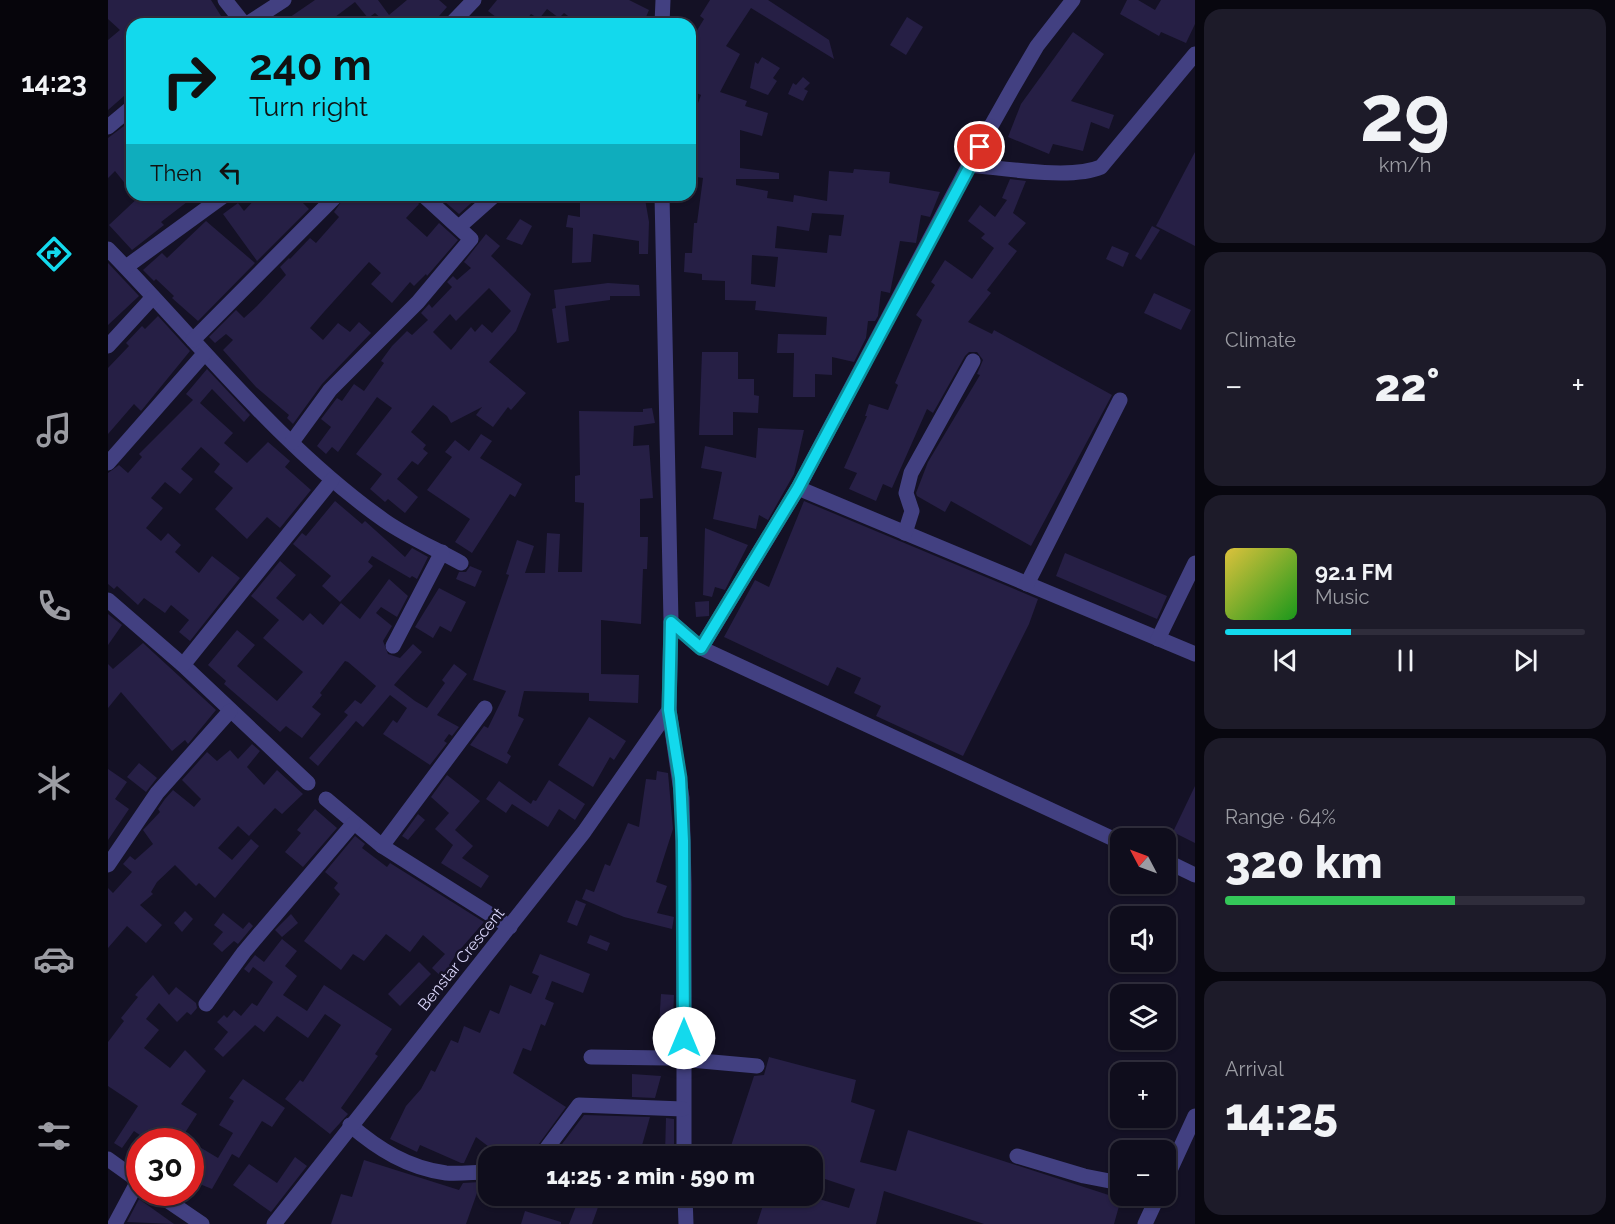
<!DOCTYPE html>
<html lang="en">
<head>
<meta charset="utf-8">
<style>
  :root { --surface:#0f0d1c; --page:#1d1b29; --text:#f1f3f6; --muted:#9b9ca3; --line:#2f2d3b; --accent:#13d9ed }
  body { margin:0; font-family:Raleway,sans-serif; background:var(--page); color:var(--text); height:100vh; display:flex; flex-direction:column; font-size:22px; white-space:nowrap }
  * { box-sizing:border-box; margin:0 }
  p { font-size:20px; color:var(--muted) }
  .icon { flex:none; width:33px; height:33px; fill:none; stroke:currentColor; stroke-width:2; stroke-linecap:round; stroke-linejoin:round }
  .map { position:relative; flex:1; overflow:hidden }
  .drawer { display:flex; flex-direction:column; gap:9px; padding:9px; background:#08070f; width:420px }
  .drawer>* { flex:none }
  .banner { position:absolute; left:18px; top:18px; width:570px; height:183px; border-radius:18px; box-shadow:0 2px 4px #0004,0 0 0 2px var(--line); background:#13d9ed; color:#111; overflow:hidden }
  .needle { width:39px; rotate:311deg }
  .fabs { position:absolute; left:1002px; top:828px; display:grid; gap:12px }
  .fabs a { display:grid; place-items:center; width:66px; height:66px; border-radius:12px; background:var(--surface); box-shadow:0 2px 4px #0004,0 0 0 2px var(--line); font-size:30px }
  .speed { position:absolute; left:18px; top:1128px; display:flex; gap:12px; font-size:30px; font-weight:700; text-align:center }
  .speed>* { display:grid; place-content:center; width:78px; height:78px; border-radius:50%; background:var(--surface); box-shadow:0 2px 4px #0004,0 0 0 2px var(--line); line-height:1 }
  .speed .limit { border:9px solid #d22; background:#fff; color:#111 }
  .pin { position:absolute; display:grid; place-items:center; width:51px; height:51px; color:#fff; margin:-26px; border:3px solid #fff; border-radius:50%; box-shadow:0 2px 6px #0007 }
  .me { position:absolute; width:66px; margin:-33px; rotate:0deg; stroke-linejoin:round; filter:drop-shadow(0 0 4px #0008) }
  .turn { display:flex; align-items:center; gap:21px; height:126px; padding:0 24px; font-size:27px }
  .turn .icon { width:78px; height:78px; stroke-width:2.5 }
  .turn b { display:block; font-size:42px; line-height:51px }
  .then { display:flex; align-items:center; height:57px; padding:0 24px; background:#0003; gap:12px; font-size:22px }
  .big { font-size:45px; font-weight:800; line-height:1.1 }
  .drawer .tile { flex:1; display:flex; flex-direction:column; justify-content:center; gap:9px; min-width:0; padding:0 21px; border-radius:18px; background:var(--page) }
  .drawer .dial { align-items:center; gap:0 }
  .dial b { font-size:78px; line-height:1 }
  .song { display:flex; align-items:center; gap:18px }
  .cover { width:72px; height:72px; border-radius:9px; background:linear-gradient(135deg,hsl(50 70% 55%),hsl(120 70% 35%)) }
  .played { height:6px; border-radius:3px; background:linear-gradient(90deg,var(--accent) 35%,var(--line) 35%) }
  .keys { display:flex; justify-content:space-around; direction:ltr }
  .heat { display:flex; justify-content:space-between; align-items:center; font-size:33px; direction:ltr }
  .charge { height:9px; border-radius:4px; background:linear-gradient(90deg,#34c759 64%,var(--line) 0) }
  .trip { position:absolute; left:370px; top:1146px; width:345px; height:60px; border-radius:18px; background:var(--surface); box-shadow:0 2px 4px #0004,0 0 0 2px var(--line); font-weight:800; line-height:60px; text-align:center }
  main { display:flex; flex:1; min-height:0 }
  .tab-bar { display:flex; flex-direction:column; width:108px; justify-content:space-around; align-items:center; background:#06050b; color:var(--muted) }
  .tab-bar .icon { width:42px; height:42px }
  .tab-bar .selected { color:var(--accent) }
  .tab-bar b { font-size:27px; color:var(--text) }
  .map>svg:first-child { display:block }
  .building { fill:#261f45; fill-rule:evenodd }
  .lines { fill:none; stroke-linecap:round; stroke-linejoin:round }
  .minor { stroke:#424081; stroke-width:15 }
  .route-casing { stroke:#0c8d9a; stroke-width:15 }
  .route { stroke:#13d9ed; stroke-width:10 }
  .labels { text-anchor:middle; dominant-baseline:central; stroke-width:5; stroke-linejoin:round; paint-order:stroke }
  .street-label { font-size:16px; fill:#dcd8fc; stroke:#141125 }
</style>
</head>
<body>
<main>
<nav class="tab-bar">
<b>14:23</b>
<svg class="icon selected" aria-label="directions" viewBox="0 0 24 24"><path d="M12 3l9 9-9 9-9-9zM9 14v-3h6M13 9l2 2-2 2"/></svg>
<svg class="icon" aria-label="music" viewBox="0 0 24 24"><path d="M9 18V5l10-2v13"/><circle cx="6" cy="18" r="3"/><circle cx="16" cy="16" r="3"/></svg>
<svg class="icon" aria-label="phone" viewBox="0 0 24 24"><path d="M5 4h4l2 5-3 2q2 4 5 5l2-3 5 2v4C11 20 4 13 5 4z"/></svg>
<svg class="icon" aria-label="climate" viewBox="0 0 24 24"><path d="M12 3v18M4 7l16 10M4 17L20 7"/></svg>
<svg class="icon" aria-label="car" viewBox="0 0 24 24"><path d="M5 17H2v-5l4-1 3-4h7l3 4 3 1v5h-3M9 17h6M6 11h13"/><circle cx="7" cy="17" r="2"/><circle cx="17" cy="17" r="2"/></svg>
<svg class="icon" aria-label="filters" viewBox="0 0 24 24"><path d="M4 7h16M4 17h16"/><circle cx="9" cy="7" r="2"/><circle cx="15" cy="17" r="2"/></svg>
</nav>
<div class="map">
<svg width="1087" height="1224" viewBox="0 0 1087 1224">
  <rect width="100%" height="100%" fill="#141125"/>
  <g class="building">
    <path d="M0 0H103L118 24H24V81L20 84 24 89 0 110V40L12 30 0 19Z"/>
    <path d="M207 0H270L281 15 299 0H331L339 7 324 24H274L276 21 267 13 260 18 247 2 227 17 232 24H172Z"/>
    <path d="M389 0H521L541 10 535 24H471L456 13 451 18 439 9 431 19 423 14 415 24H397L380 11Z"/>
    <path d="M602 0H660L721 40 726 59 643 8 618 46 632 54 612 92 639 101 637 106 660 113 654 136 632 130V168L671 173V179H628V185L660 191 659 198 685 202 686 195 719 201 721 171 745 173 746 169 782 172 781 183 832 192 822 217 813 215 808 243 792 241 782 293 773 291 770 316 767 321H760L758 338 746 362 724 357V375L707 374V397H685L686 353H669L670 334 718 335 719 317 647 310 648 301 617 300V281L594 280V274L576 272 577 253H584L586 223H589L595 178 582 176V110L587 111 593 95 582 90V42L596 19 592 16ZM704 213 736 215 733 236 721 235 719 253 667 248 669 226 701 231ZM644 255 670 257 667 287 643 284Z"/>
    <path d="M1019 0H1030L1047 10 1053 0H1087V24L1078 43 1053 32 1051 36 1012 14Z"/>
    <path d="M799 17 815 27 798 55 782 45Z"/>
    <path d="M965 32 996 54 963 101 1006 115 1001 129 983 122 975 151 945 144 941 154 900 137 913 104Z"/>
    <path d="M654 57 672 68 665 78 669 81 660 95 642 88 647 62 650 64Z"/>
    <path d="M695 77 702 83 696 89 700 91 695 101 680 94 685 83 688 85Z"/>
    <path d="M24 120V192L7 171 0 178V138Z"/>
    <path d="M1087 152V246L1048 226Z"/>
    <path d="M902 179 918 181 905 213 918 223 900 244 909 251 879 290 883 293 860 322 884 334 886 330 1004 395 923 546 843 501 837 512 809 496 808 493 820 462 872 375 869 374 875 360 869 352H861L857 356 825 413 819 409 784 488 775 484 768 501 741 489 749 473 736 468 759 416H757L761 404 780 410 790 385 787 383 814 320 808 315 827 285 823 282 837 260 864 279 886 248 873 238 877 234 860 221 872 205 887 217 899 200 894 198Z"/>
    <path d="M33 195H88L53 222 56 225 24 250 1 225Z"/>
    <path d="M151 195H201L194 202 201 209 149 261 115 214 130 203 136 211Z"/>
    <path d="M238 195H305L311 204 298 218 319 237 331 223 350 240 319 276 318 274 306 286 302 282 284 303 263 284 273 273 261 262 215 313 202 328 215 340 230 323 242 332 251 322 263 333 214 384 185 424 179 418 181 415 148 387 115 350 125 340 118 334 107 343 101 337 128 310 136 318 149 306 178 275 172 267 181 258 182 259 202 238 208 243 231 217 226 212Z"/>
    <path d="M329 195H351L359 202 364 195H372L351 214Z"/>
    <path d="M513 198V201L537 199 541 222 540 254H531V241L485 234 483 262 464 263 465 228 458 227 460 215 472 217V202Z"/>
    <path d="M412 219 424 226 414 245 398 239Z"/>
    <path d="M98 221 147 263 90 321 64 298 66 296 48 279 46 281 35 270 54 253 59 258Z"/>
    <path d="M1044 226 1052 230 1033 260 1027 256Z"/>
    <path d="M378 234 392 246 383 256 423 294 408 331 381 362 418 393 403 410 400 407 385 427 368 415 374 407 343 423 339 416 325 405 303 432 318 445 315 449 320 453 310 465 304 461 289 479 310 497 297 513 280 499 277 502 262 489 274 474 248 454 284 408 269 397 230 452 224 447 218 454 209 446 223 427 213 419 229 398 234 401 246 384 256 391 276 363 273 361 284 346 299 331 304 335 320 320 313 313 321 304 324 308 344 287 339 282 345 276 349 280 363 268 356 262ZM381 288 403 311 384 333 374 324 367 332 363 327 343 350 325 332 342 314 348 321Z"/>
    <path d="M1004 246 1021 253 1015 267 998 259Z"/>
    <path d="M0 263 31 296 0 325Z"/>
    <path d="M500 283 531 285 532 296H502V300L457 306 461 341 449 343 444 309 448 308 446 290Z"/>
    <path d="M1046 293 1083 310 1073 330 1036 313Z"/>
    <path d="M50 316 82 351 33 411 26 404 0 434V368L21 346 18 343 34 326 37 329Z"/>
    <path d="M594 352H630V379H646V395L651 396 650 413 625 412V435H591Z"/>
    <path d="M99 369 142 415 136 422 104 389 92 403 125 433 116 443 139 463 160 442 182 461 177 467 203 490 172 528 159 517 139 539 107 509 125 488 106 472 112 464 93 447 73 469 85 479 72 494 57 482 43 498 55 508 38 528 53 541 60 533 73 545 67 552 91 573 104 556 132 578 82 641 71 632 81 620 63 605 57 613 36 598 30 605 9 586 6 589 0 584V473L11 465 20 473 34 457 31 454 85 400 78 394Z"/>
    <path d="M544 408 547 423 526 426 525 446 541 445 545 498 532 499V537H540L539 569H535L533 624 493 620V674L531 675 530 703 481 701V693L416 691 410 716 416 719 399 753 403 756 399 764 362 745 376 726 380 728 398 691 365 680 401 575 398 574 409 540 426 546 417 573H437L439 533 452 534 450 572H474L476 503 467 502V476L472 475 471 411 535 412V409Z"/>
    <path d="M650 428 696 430 686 474 660 520 651 515 648 529 605 519 614 472 593 468 597 446 648 458Z"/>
    <path d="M373 434 384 441 372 458 414 484 407 497 402 494 364 553 347 542 362 519 319 490 344 457 337 452 347 440 361 451Z"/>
    <path d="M227 501 254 524 257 521 297 557 304 548 320 557 309 579 304 576 302 578 264 556 260 562 265 566 232 602 214 586 223 576 185 544 194 533 198 536Z"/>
    <path d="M696 501 930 599 921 624 855 756 768 716 773 706 746 693 753 678 729 667 720 686 616 637 647 580 661 587Z"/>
    <path d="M597 528 640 545 617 590 607 587 604 597 595 595Z"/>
    <path d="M957 553 1059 596 1049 619 948 576Z"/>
    <path d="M172 561 188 575 168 598 195 621 202 613 215 625 233 603 252 619 281 579 300 596 289 617 273 607 268 613 284 626 275 641 280 654 292 658 305 644 314 652 286 685 307 701 319 708 337 683 334 680 346 664 359 674 329 715 351 727 344 736 341 734 336 741 339 743 322 765 275 734 285 720 289 723 299 708 282 695 255 727 248 721 210 766 201 758 240 715 236 712 247 700 253 704 268 686 240 662 237 661 212 693 214 695 204 707 213 714 194 738 178 726 172 732 116 684 118 681 100 665 129 630 147 645 129 666 169 701 195 672 155 638 171 620 143 596Z"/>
    <path d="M362 566 374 571 367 587 348 579 351 572H358Z"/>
    <path d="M331 588 358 602 343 632 332 626 325 638 307 627Z"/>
    <path d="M601 601V616L588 617 587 602Z"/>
    <path d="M0 614 14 625 0 645Z"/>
    <path d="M35 643 108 710 80 744 77 740 64 751 13 692 0 708V664L5 669Z"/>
    <path d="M481 717 518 741 506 760 502 757 485 787 450 765Z"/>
    <path d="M144 744 152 751 139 767 156 785 169 770 195 794 174 814 167 808 141 836 130 826 110 848 124 860 143 839 151 846 107 898 91 883 88 886 67 865 49 882 43 892 45 894 32 905 54 925 38 943 19 926 0 948V888L5 893 24 872 15 864 22 856 27 860 45 844 35 830 52 812 50 809 57 799 65 790 86 807 93 799 74 780 99 752 109 761 122 750 130 759Z"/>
    <path d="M31 763 49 778 38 792 19 777Z"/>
    <path d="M0 769 19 782 7 799 21 809 0 840Z"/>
    <path d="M549 771 560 773 565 829 548 882 559 886 549 913 566 917 564 929 516 917 474 899 478 889 486 892 497 864 502 866 520 823 531 827 538 779 548 780Z"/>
    <path d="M339 775 372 801 347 830 365 846 354 858 381 876 373 888 333 863 345 845 327 829 341 813 323 797Z"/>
    <path d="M441 780 477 804 467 820 451 809 440 827 404 804 398 813 378 799 391 781 423 804 425 800 428 801Z"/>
    <path d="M1087 786V843L1065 832Z"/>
    <path d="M207 809 229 828 195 867 177 852 193 833 189 830Z"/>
    <path d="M310 814 317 820 300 840 294 836Z"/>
    <path d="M247 836 257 844 254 848 279 867 282 863 376 922 349 953 341 965 345 969 336 979 324 968 337 954 315 935 302 952 278 934 256 961 245 954 233 970 196 941 232 894 226 888 230 883 217 872Z"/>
    <path d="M468 900 478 904 469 926 459 922Z"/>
    <path d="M77 911 85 919 74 932 66 923Z"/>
    <path d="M115 913 135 929 141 922 145 926 130 944 126 941 114 952 105 944 115 932 106 925Z"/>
    <path d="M183 914 190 923 174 937 167 930Z"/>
    <path d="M482 935 502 943 499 951 479 943Z"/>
    <path d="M174 939 189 951 177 966 189 976 175 995 199 1011 216 985 284 1029 267 1054 270 1056 233 1108 240 1114 222 1134 177 1099 192 1080 195 1082 233 1025 217 1014 200 1038 169 1016 156 1032 147 1025 115 1057 106 1049 120 1032 109 1022 116 1015 119 1018 126 1010 133 1016 144 1003 149 1006 165 982 145 967 141 973 136 969 147 955 156 962Z"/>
    <path d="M432 954 482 974 475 993 444 981 437 999 446 1003 437 1026 433 1024 423 1051 415 1048 405 1073 458 1107 422 1156H393L368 1137 356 1163H353L312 1145 309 1152 282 1139 298 1106 313 1089 323 1070 327 1072 343 1040 350 1043 356 1026 372 1033 382 1010 391 1014 402 985 423 994 431 976 424 973Z"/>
    <path d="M311 962 323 974 292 1006 280 994Z"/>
    <path d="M45 975 61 995 68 987 88 1003 89 1008 83 1015 79 1012 69 1022 51 1003 38 1019 51 1030 36 1048 62 1068 77 1050 98 1071 73 1104 89 1114 71 1142H42L26 1131 14 1148 6 1143 30 1106 0 1086V1042L16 1021 13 1018 30 997 27 995Z"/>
    <path d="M553 994 566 995 564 1043H550Z"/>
    <path d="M661 1057 748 1080 743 1102 767 1110 752 1162 788 1171 800 1130 1013 1199 1006 1224H876L776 1191 768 1224H649L658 1196H701L741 1208 747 1189 705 1175V1156H645L622 1149 646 1076 656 1075Z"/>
    <path d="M524 1074 553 1076 547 1098 524 1097Z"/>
    <path d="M135 1079 177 1108 164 1127 154 1121 131 1158 124 1154 104 1189 82 1180V1159L90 1146 110 1158 125 1133 111 1125 126 1101 121 1098Z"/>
    <path d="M476 1115 542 1117 531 1156H445Z"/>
    <path d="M558 1118 566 1119V1154H557Z"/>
    <path d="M187 1157 199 1166 163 1212 125 1185 141 1164 169 1183Z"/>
    <path d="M256 1160 351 1190 355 1183 373 1182 381 1186V1199L369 1193 358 1224H223L233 1194 244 1197Z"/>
    <path d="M472 1196H494L484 1224H461Z"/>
    <path d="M31 1199 66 1224 19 1222Z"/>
    <path d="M417 1211 453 1222V1224H413Z"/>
  </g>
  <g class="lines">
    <g class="minor">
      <path d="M117 0 136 24"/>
      <path d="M139 24 176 0"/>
      <path d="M343 24 366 0"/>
      <path d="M554 24 555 0"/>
      <path d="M0 127 24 107"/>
      <path d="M861 165C896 168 963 180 993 167L1087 54"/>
      <path d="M554 195 563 622 561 710 574 798 576 884V1156"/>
      <path d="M351 227 387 195"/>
      <path d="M0 249C90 341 171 446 277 521 300 537 328 549 353 563"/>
      <path d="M18 267 117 195"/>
      <path d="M85 340 229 195"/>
      <path d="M0 346 45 297"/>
      <path d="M184 442 222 390 310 302 363 239 315 195"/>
      <path d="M0 463 96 354"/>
      <path d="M690 488 1087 654"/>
      <path d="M797 533 804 511 798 493 803 473 865 361"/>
      <path d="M919 584 1012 400"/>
      <path d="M0 600 75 665 200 783"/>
      <path d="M563 622 593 648 690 488 861 165 905 87 929 46 965 0"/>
      <path d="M1050 639 1087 563"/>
      <path d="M285 646 334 552"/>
      <path d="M593 648 1012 842"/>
      <path d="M75 665 224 480"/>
      <path d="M218 799 274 846 402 927"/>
      <path d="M274 846 377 708"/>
      <path d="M1058 861 1087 875"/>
      <path d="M0 865 49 793 122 711"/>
      <path d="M98 1004 136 952 245 824"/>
      <path d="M483 1057 560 1058 649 1066"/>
      <path d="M242 1125C270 1149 300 1168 338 1173 352 1174 367 1172 381 1172"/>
      <path d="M433 1156 471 1105 575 1109"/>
      <path d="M909 1156 976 1176 1012 1183"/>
      <path d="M0 1159 32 1182"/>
      <path d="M1058 1179 1087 1116"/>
      <path d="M47 1192 94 1224"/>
      <path d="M577 1196 578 1224"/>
      <path d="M7 1224 30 1181"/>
      <path d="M166 1224 476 832 561 710"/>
      <path d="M1037 1224 1050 1196"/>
    </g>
  </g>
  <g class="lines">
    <g class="route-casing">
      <path id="route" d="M576 1038 575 841 572 778 561 710 563 622 593 648 690 488 872 147"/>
    </g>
    <use href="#route" class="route"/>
  </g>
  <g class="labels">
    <g class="street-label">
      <text transform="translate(353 959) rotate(-51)">Benstar Crescent</text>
    </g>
  </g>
</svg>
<div class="fabs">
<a><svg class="needle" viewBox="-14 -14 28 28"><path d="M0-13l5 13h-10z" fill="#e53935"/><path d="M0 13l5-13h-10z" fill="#9b9ca3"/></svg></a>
<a><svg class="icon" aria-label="sound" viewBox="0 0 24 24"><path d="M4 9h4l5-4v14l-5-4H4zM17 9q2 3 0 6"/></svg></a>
<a><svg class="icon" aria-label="layers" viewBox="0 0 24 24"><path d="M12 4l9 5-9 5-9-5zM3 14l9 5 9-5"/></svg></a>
<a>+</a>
<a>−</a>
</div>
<div class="speed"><div class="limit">30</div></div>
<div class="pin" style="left:872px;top:147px;background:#d93025"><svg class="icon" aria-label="arrive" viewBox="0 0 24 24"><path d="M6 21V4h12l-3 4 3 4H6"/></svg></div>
<svg class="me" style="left:576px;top:1038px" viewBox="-20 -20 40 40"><circle r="19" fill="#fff"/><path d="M0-13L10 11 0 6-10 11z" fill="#13d9ed"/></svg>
<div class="trip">14:25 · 2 min · 590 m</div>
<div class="banner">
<div class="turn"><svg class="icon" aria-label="right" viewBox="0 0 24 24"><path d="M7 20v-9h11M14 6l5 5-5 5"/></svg><div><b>240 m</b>Turn right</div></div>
<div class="then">Then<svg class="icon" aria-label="left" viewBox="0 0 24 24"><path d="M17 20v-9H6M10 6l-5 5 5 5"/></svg></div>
</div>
</div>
<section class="drawer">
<div class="tile dial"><b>29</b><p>km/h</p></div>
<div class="tile"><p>Climate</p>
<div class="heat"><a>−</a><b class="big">22°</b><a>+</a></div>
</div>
<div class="tile">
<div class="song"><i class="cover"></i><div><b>92.1 FM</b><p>Music</p></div></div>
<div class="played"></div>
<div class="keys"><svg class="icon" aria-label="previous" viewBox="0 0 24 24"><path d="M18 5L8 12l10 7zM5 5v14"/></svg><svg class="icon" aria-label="pause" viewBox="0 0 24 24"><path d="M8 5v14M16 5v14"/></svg><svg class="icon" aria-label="next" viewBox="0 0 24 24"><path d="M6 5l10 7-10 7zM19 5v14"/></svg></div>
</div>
<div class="tile"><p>Range · 64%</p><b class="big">320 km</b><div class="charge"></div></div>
<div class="tile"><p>Arrival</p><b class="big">14:25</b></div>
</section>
</main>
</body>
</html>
